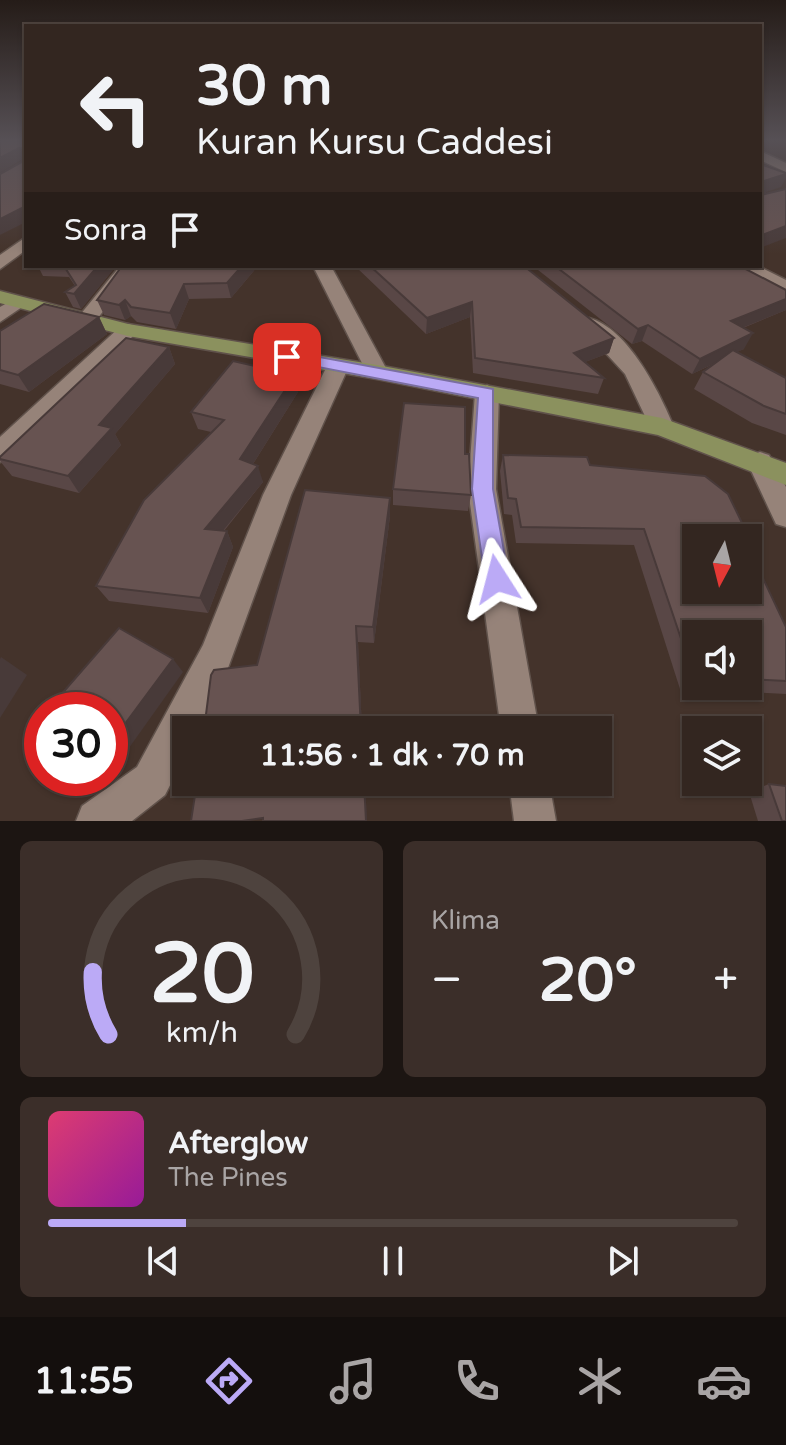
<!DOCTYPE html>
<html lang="tr">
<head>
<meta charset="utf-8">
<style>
  :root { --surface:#332620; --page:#3b2e29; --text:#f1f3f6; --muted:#a9a5a5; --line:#4e433e; --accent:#bbaaf6 }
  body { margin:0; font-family:"Varela Round",sans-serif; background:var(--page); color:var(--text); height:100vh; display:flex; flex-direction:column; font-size:30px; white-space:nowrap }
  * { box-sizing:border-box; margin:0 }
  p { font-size:26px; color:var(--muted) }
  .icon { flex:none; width:44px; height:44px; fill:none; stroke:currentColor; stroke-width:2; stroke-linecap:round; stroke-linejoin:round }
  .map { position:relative; height:821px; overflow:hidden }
  .panel { display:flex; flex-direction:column; gap:20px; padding:20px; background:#1c1512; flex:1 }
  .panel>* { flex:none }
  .top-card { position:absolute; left:24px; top:24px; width:738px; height:244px; border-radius:0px; box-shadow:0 2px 6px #0004,0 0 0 2px var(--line); background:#332620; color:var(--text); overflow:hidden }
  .needle { width:52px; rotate:187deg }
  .tools { position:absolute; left:682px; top:524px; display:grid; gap:16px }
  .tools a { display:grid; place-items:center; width:80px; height:80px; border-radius:0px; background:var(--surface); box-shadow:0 2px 6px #0004,0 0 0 2px var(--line); font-size:40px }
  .speed { position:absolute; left:24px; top:692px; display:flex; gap:16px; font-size:40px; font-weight:700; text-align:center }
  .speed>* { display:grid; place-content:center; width:104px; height:104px; border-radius:50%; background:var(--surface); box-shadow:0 2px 6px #0004,0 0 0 2px var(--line); line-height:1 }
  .speed .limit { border:12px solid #d22; background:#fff; color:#111 }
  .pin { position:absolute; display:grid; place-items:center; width:68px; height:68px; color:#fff; margin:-34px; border-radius:16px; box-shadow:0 4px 12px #0006 }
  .me { position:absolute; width:88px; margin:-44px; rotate:351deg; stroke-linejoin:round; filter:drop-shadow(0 0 6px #0008) }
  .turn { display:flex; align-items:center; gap:28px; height:168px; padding:0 40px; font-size:36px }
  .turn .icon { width:104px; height:104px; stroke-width:2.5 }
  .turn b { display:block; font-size:56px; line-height:68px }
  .then { display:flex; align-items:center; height:76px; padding:0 40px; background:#0003; gap:16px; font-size:30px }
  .big { font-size:60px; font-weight:800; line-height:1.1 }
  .panel .card { flex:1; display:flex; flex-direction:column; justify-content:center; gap:12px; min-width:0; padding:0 28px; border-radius:12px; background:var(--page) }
  .panel .dial { align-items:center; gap:0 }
  .dial svg { height:208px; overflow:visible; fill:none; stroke:var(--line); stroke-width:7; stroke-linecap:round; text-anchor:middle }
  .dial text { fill:var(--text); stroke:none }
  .song { display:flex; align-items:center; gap:24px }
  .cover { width:96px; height:96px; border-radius:12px; background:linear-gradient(135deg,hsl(340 70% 55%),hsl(300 70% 35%)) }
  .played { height:8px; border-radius:4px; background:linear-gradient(90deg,var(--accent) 20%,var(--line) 20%) }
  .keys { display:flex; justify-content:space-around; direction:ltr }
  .heat { display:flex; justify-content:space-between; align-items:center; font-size:44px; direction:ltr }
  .panel .tiles { flex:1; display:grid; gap:20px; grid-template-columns:1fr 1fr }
  .card:last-child { grid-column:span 2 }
  .trip { position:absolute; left:172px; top:716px; width:440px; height:80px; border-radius:0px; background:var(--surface); box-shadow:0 2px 6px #0004,0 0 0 2px var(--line); font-weight:800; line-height:80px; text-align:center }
  .menu { display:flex; height:128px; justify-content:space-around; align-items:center; background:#140f0d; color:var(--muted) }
  .menu .icon { width:56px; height:56px }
  .menu .active { color:var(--accent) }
  .menu b { font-size:36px; color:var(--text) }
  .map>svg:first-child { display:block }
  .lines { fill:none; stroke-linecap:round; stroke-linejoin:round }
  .minor-casing { stroke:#60524b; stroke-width:3 }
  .major-casing { stroke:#60524b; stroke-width:3 }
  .minor { fill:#968379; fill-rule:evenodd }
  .major { fill:#8b915e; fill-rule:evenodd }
  .wall { fill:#594746; fill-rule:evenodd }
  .shaded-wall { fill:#483a39 }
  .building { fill:#675351; stroke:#483a39; stroke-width:2; fill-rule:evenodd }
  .route { fill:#bbaaf6; stroke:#7a6ea0; stroke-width:2 }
</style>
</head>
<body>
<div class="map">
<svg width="786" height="821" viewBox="0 0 786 821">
  <rect width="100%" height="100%" fill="#44332b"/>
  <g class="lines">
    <g class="minor-casing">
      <g id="minor">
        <path d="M760 151 786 163V172L760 160Z"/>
        <path d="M26 237V250L0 269V255Z"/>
        <path d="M120 266H138L94 323H80L77 319 80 315Z"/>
        <path d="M313 266H331L388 372 385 377H369Z"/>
        <path d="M736 266H758L786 280V293Z"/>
        <path d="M18 297 28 303 0 322V307Z"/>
        <path d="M589 318C628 328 660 393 674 427L671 433H653L625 374 579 324Z"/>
        <path d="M128 324 135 326 138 330 135 334 9 459 0 462V437L121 326Z"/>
        <path d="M338 359 349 366 291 495 228 668 198 730H186V754L165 795 132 821H76L82 806 137 767 203 645 263 495 327 366Z"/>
        <path d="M487 385 499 393 496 489 539 730H501L468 489 475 393Z"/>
        <path d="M760 452 769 455 786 487V527L776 524 747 462 751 455Z"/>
        <path d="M509 782H549L556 821H514Z"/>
      </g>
    </g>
    <g class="major-casing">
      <path id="major" d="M0 291 128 324 377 365 662 418 786 463V485L658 435 377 379 128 336 0 303Z"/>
    </g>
    <use href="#minor" class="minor"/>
    <use href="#major" class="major"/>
  </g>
  <g class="wall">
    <path d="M38 266H116L81 309 73 307 65 292 75 286 69 277 43 276Z"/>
    <path d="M122 266H258L231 298 189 299 176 329 137 322 131 316 125 320 104 315 97 300Z"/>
    <path d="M341 266H524L614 338 609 353 585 362 604 378 598 394 473 373 470 317 426 334 356 267 345 269Z"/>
    <path d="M533 266H649L786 310 743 328 744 349 736 352 786 378V435L752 423 694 389 703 372 720 361 692 374 642 341 632 344Z"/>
    <path d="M99 317 107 334 29 392 0 384V331Z"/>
    <path d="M169 347 175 364 115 434 121 445 79 493 12 476 0 461V457Z"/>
    <path d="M298 392 253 464 263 482 224 531H227L233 547 208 613 109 601 96 586 211 432 198 429 191 412Z"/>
    <path d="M465 454 471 495 468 511 393 505V489Z"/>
    <path d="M503 455 590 465 757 554 753 558 786 627V694L680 689 634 545 516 543 512 515 504 514 500 471ZM696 634H748V686H696Z"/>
    <path d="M390 516 374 643 358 642 362 730H204L257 665Z"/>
    <path d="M769 784 786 821H758L749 792Z"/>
  </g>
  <g class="shaded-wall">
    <path d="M19 148 24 158 0 173V158Z"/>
    <path d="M786 174V178L781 187 760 194 764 181Z"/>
    <path d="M26 206V222L0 235V219Z"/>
    <path d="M786 226V238L760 248V239L762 235Z"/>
    <path d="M98 266H116L81 309 74 294Z"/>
    <path d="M242 266H258L231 298 227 283Z"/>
    <path d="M345 266H356V267L345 269Z"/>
    <path d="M184 284 189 299 176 329 170 313Z"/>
    <path d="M786 299V310L722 336 731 321Z"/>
    <path d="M125 300 131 316 125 320 119 305Z"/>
    <path d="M472 302 470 317 426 334 427 318Z"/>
    <path d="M99 317 107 334 29 392 18 375Z"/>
    <path d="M648 325 642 341 632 344 638 329Z"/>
    <path d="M753 333 744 349 692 374 700 359Z"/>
    <path d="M614 338 609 353 569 368 574 353Z"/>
    <path d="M169 347 175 364 115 434 121 445 79 493 68 476 99 425Z"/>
    <path d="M295 375 298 392 246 475 240 459Z"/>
    <path d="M258 466 263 482 212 544 205 529Z"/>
    <path d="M390 498V516L374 643 373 627Z"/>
    <path d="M227 531 233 547 208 613 200 598Z"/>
    <path d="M356 626 358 642 362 730H361Z"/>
    <path d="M1 657 27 675 0 718V659Z"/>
    <path d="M173 659 183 672 124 755 110 745V744Z"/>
    <path d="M364 782H365L367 821H366Z"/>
  </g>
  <g class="building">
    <path d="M0 139H26V206L0 219V174L22 162 23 148H19L0 158Z"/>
    <path d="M760 164 786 173V174L764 181 765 194 786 189V226L762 235 760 233Z"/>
    <path d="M64 266H98L74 294 65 292 76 285Z"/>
    <path d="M122 266H242L227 283 184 284 170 313 131 307 125 300 119 305 97 300Z"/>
    <path d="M370 266H524L614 338 574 353 604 378 475 358 472 302 427 318Z"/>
    <path d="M555 266H649L652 267 656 266H740L786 290V299L731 321 753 333 700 359 648 325 638 329Z"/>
    <path d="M44 304 99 317 18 375 0 370V331Z"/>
    <path d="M126 338 169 347 99 425 112 428 68 476 0 459V457Z"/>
    <path d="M733 350 786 378V414L764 406 703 372Z"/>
    <path d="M233 361 295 375 240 459 258 466 205 529 227 531 200 598 96 586 144 500 224 420 191 412Z"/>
    <path d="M404 403 465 407V454H469L471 495 393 489Z"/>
    <path d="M503 455 587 457 590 465 705 476 728 494 757 554 751 553 786 627V681L748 679V634H696V677H694L644 529 521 527 516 499 508 498ZM696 538H748V590H696Z"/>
    <path d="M305 490 390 498 373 627 356 626 361 730H204L211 675 214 670 257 665Z"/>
    <path d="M119 628 173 659 110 744V710H58L52 705Z"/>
    <path d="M197 782H364L366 821H263V818L242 821H191Z"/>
    <path d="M769 784 786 786V821H782Z"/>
  </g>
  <linearGradient id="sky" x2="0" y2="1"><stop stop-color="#251c18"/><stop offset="0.55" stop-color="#565055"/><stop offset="1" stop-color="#565055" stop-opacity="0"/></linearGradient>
  <rect width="786" height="254" fill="url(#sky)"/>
  <path class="route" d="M287 351 493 389V489L509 579 505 587 497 591 488 587 485 579 472 489 478 398 282 360V353Z"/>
</svg>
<div class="tools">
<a><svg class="needle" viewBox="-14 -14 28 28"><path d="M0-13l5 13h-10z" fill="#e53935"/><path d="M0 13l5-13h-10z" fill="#a9a5a5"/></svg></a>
<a><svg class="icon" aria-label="sound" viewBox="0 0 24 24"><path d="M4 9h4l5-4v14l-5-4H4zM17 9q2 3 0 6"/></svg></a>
<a><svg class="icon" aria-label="layers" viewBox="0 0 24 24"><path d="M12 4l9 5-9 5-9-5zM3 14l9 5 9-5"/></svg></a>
</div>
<div class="speed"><div class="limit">30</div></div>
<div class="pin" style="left:287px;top:357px;background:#d93025"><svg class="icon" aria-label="arrive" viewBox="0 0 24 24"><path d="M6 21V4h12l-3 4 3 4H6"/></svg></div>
<svg class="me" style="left:497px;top:579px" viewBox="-20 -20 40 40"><path d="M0-17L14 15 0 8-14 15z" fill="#bbaaf6" stroke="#fff" stroke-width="4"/></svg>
<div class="trip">11:56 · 1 dk · 70 m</div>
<div class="top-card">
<div class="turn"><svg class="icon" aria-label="left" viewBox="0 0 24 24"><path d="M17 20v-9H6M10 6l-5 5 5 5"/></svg><div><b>30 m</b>Kuran Kursu Caddesi</div></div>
<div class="then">Sonra<svg class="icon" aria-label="arrive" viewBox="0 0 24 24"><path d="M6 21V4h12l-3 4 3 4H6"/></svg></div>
</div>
</div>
<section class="panel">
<div class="tiles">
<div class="card dial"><svg viewBox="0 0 100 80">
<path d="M14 69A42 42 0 1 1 86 69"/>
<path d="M14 69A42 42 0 0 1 8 45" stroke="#bbaaf6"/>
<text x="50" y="56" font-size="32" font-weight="700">20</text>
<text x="50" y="72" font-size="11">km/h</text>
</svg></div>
<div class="card"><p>Klima</p>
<div class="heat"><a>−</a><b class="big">20°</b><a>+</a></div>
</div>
<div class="card">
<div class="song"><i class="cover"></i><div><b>Afterglow</b><p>The Pines</p></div></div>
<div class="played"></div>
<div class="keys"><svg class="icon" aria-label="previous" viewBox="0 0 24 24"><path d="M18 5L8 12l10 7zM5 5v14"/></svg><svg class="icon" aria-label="pause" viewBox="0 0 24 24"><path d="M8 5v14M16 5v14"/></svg><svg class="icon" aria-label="next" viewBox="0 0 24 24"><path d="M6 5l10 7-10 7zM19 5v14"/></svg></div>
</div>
</div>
</section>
<nav class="menu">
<b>11:55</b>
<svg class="icon active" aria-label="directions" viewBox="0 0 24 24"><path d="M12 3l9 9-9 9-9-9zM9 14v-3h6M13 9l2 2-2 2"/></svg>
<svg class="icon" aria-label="music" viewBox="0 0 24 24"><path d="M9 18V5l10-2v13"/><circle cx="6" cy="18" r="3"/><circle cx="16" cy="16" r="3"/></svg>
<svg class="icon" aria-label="phone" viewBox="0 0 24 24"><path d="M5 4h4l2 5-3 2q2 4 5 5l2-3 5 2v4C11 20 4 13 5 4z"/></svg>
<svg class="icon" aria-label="climate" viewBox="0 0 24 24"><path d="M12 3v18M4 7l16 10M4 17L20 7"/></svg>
<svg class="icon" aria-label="car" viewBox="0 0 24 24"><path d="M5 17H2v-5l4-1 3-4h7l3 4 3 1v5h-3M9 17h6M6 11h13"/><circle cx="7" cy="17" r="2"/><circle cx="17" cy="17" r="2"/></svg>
</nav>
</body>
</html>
